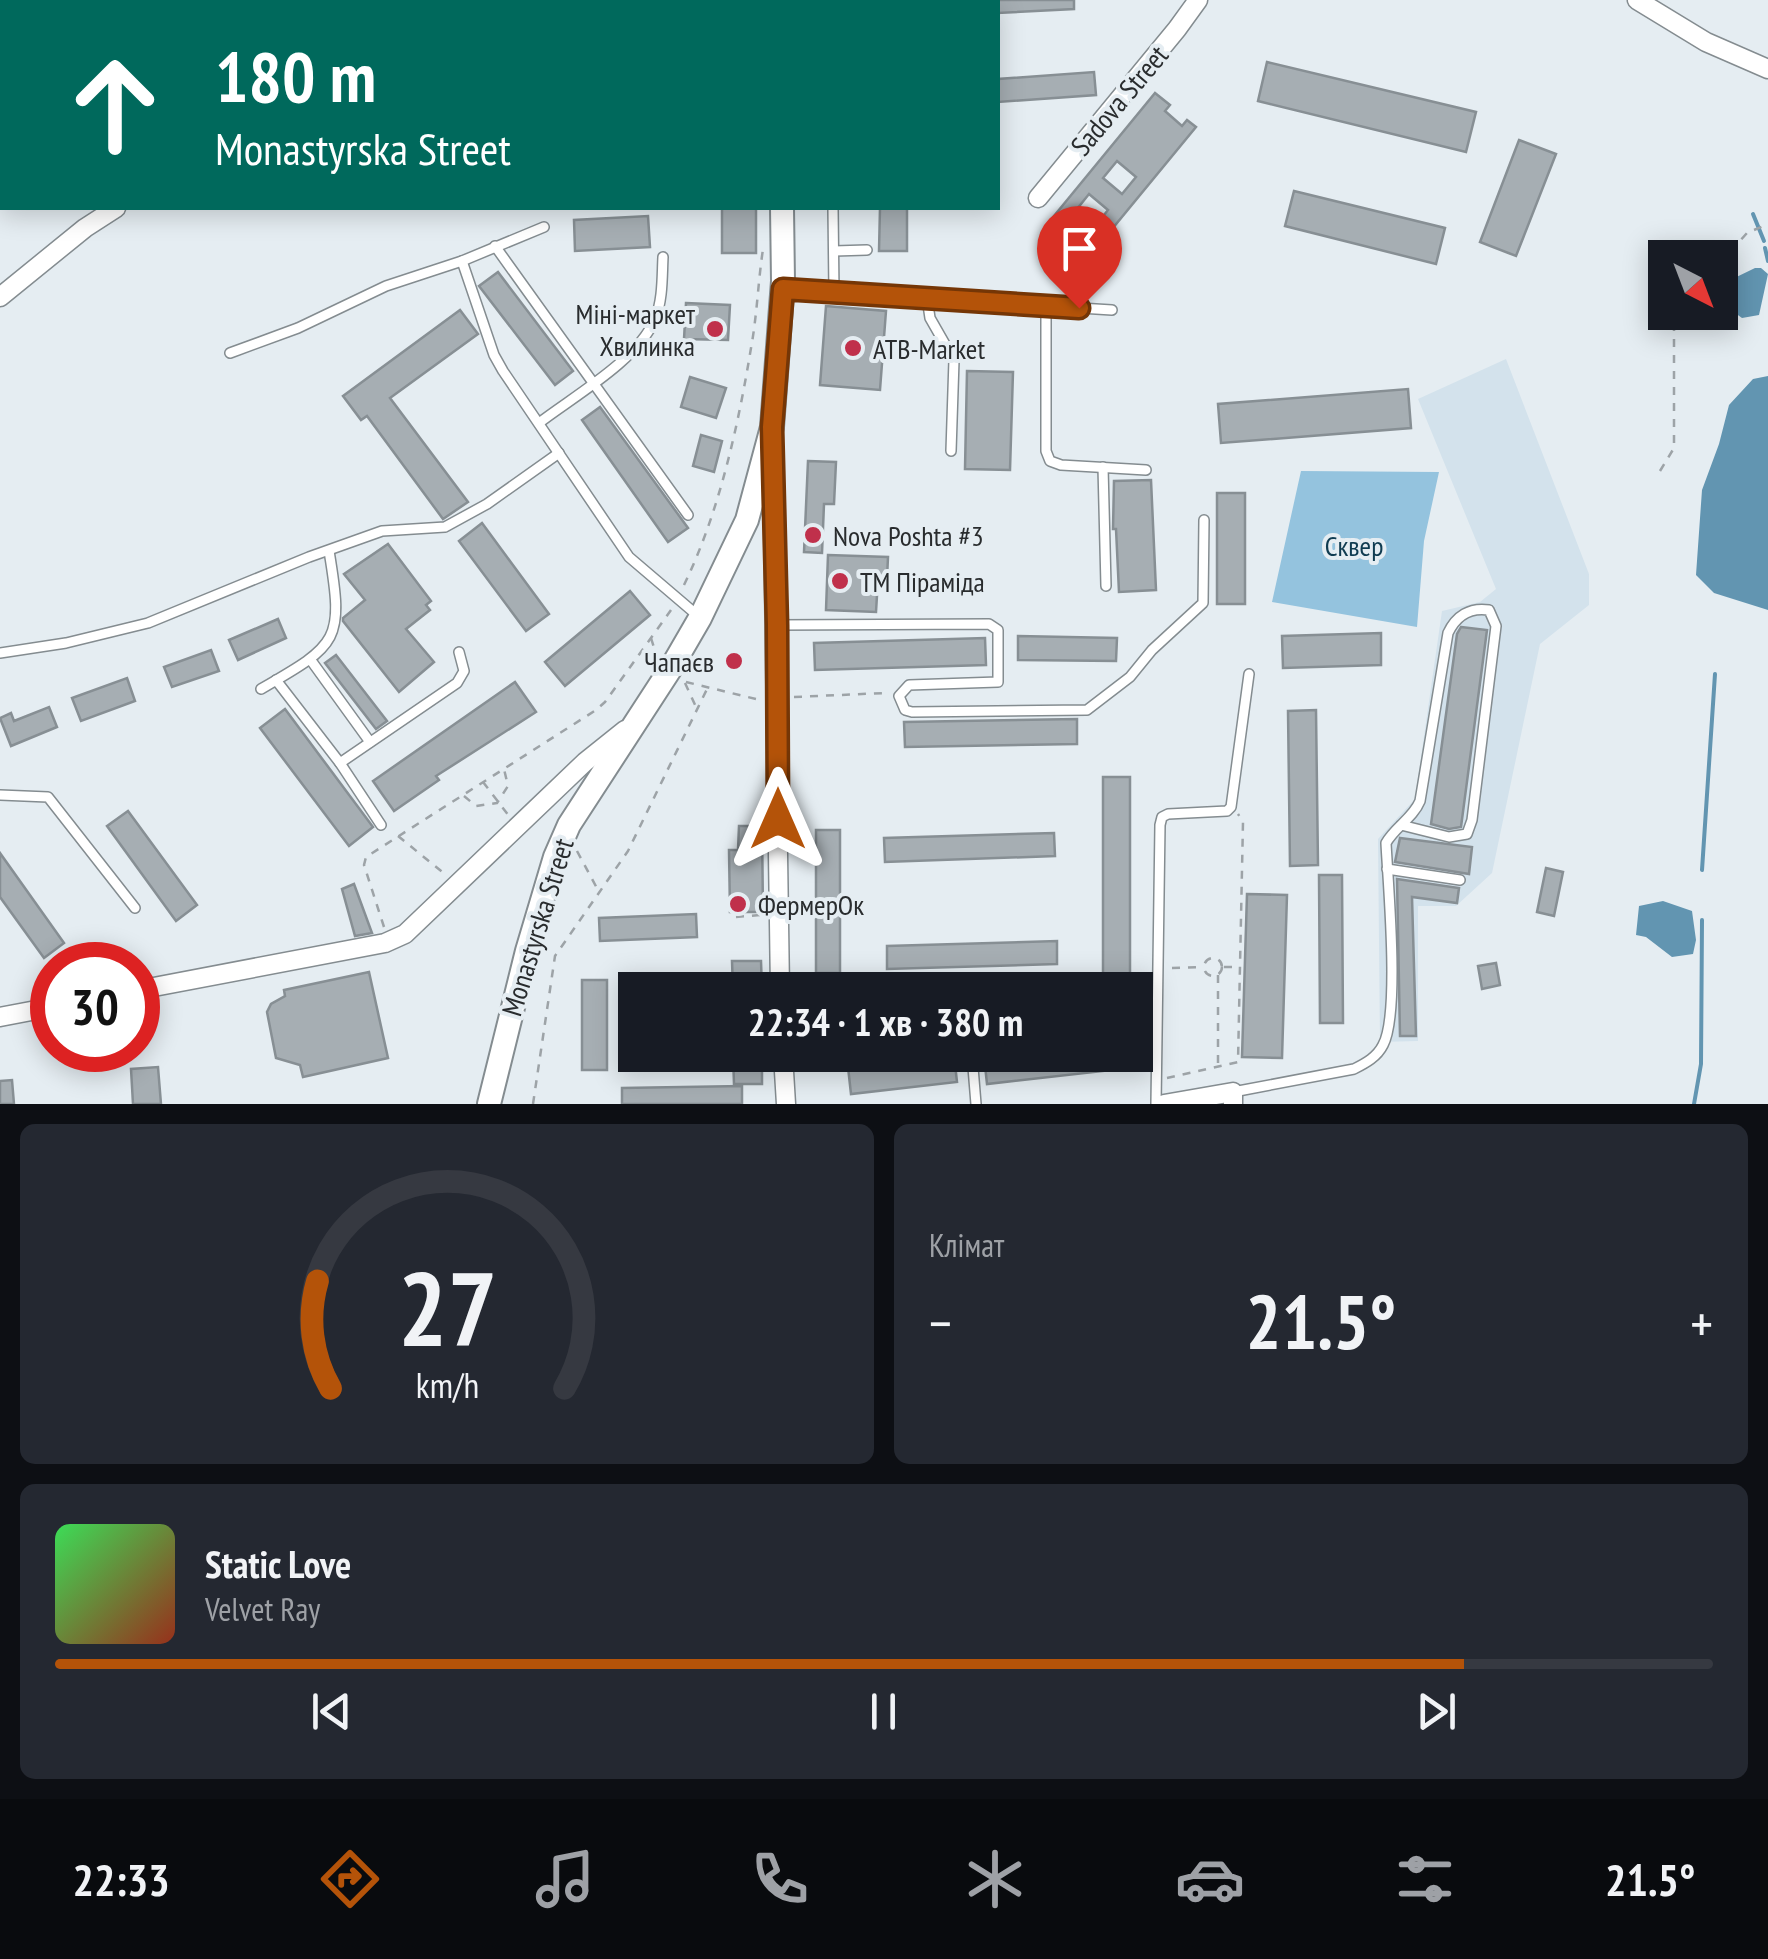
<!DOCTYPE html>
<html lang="uk">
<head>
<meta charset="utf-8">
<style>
  :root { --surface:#171b24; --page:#242831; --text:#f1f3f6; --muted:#9ea1a6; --line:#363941; --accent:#b45309 }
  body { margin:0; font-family:"PT Sans Narrow",sans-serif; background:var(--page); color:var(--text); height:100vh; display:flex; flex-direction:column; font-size:38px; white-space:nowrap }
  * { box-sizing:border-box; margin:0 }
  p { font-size:32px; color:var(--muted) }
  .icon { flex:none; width:55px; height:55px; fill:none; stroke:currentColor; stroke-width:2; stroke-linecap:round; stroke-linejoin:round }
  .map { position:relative; height:1104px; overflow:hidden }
  .panel { display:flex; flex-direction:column; gap:20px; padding:20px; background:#0d0f14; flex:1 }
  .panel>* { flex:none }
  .guide { position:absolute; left:0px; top:0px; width:1000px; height:210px; box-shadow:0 5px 25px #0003; background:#00695c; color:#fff; overflow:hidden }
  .needle { width:65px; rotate:138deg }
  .controls { position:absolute; left:1648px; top:240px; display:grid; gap:20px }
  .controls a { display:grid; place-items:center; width:90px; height:90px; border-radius:0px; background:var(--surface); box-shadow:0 5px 25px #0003; font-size:50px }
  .speed { position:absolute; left:30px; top:942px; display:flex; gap:20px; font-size:50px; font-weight:700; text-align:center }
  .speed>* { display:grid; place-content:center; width:130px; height:130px; border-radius:50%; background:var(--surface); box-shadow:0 5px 25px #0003; line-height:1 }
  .speed .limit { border:15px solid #d22; background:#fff; color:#111 }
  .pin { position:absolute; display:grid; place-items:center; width:85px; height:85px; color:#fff; margin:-102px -42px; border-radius:50% 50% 50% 0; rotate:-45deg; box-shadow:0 0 10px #0007 }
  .pin .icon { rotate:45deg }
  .me { position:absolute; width:110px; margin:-55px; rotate:0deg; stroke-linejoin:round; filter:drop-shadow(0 0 8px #0008) }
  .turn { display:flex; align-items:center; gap:35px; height:210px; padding:0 50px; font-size:45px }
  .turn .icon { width:130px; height:130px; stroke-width:2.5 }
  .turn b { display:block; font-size:70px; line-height:85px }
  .big { font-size:75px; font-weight:600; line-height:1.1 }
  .panel .card { flex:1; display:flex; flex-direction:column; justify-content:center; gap:15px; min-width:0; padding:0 35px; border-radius:15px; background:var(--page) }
  .panel .dial { align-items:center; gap:0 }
  .dial svg { height:260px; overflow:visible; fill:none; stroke:var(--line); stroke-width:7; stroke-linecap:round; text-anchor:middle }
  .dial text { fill:var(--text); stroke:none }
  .song { display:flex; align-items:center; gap:30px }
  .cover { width:120px; height:120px; border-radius:15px; background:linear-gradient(135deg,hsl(130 70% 55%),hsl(10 70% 35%)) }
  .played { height:10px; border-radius:5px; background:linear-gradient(90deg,var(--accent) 85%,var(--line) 85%) }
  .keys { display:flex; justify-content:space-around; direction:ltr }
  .heat { display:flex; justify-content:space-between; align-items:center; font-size:55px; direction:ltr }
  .panel .tiles { flex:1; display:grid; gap:20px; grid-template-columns:1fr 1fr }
  .card:last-child { grid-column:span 2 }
  .trip { position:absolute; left:618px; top:972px; width:535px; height:100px; border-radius:0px; background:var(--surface); box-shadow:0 5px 25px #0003; font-weight:600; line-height:100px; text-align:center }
  .tabs { display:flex; height:160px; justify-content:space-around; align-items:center; background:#090b0e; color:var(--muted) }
  .tabs .icon { width:70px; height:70px }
  .tabs .on { color:var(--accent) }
  .tabs b { font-size:45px; color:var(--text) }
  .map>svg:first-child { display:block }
  .built { fill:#d3e2ec }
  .green { fill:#94c3de }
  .water { fill:#6295b1 }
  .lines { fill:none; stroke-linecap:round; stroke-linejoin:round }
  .stream { stroke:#6295b1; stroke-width:4 }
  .building { fill:#a6aeb3; stroke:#878f94; stroke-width:2.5; fill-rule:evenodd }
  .service-casing { stroke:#848c90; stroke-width:12 }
  .minor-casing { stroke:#848c90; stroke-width:21 }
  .secondary-casing { stroke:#848c90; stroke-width:26 }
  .path { stroke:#9da3a7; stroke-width:2.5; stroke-dasharray:8 8; stroke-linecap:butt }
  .service { stroke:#fff; stroke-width:9 }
  .minor { stroke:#fff; stroke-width:18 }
  .secondary { stroke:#fff; stroke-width:22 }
  .route-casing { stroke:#753606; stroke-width:25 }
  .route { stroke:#b45309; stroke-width:18 }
  .poi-dot { fill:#c0304b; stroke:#e5edf2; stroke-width:4 }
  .labels { text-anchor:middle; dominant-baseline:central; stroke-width:8; stroke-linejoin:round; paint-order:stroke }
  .street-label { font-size:28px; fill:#292c2e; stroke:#e5edf2 }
  .poi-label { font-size:28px; fill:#292c2e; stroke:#e5edf2; text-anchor:start }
  .park-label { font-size:28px; fill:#103c51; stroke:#e5edf2 }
</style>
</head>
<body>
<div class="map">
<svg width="1768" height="1104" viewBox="0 0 1768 1104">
  <rect width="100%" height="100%" fill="#e5edf2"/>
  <path class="built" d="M1506 359 1589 574V605L1540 644 1492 873 1456 906H1418V1041L1380 1042 1378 839 1415 799 1442 611 1480 602 1496 589 1418 399Z"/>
  <path class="green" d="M1301 471 1439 472 1424 541 1417 627 1272 602Z"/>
  <g class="water">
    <path d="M1755 268H1761L1768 274 1759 315 1742 318 1731 310 1712 317 1705 313 1720 312V285Z"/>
    <path d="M1768 376V610L1714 593 1696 575 1702 490 1719 444 1729 405 1753 379Z"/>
    <path d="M1663 901 1692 911 1696 940 1693 954 1672 957 1646 937 1636 935 1639 906Z"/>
  </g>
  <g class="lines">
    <g class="stream">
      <path d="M1753 214 1764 241"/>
      <path d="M1765 248 1768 261"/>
      <path d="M1702 870 1715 674"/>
      <path d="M1694 1104 1701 1064 1702 920"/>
    </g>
  </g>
  <g class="building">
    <path d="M998 0H1074V9L998 13Z"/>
    <path d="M1267 62 1476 112 1466 152 1258 101Z"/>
    <path d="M1094 72 1096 95 998 102V79Z"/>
    <path d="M1155 93 1170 105 1165 111 1182 126 1187 120 1196 127 1089 257 1049 222ZM1117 161 1136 177 1122 194 1103 178ZM1089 194 1108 210 1092 230 1073 214Z"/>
    <path d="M1519 140 1556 154 1516 256 1480 242Z"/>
    <path d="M1294 191 1445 228 1436 264 1285 226Z"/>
    <rect x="722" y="208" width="34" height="45"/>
    <path d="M880 208H907V251H879Z"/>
    <path d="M648 216 650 247 575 251 574 220Z"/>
    <path d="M498 272 573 371 555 385 479 286Z"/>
    <path d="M686 303 730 305 728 340 684 339Z"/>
    <path d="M826 306 886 311 880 390 820 385Z"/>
    <path d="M460 310 478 334 390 398 468 502 443 519 367 416 361 420 343 396Z"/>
    <path d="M967 371 1013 372 1010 470 965 469Z"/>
    <path d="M690 377 726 388 716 418 681 407Z"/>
    <path d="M1408 389 1411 428 1221 443 1218 404Z"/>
    <path d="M600 407 688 528 668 542 582 420Z"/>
    <path d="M701 435 722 441 714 472 693 466Z"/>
    <path d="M808 461 836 462 834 504H824L822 553 804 552Z"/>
    <path d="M1151 480 1156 590 1119 592 1116 529H1113L1114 481Z"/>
    <rect x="1217" y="493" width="28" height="111"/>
    <path d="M482 523 549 614 526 631 459 541Z"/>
    <path d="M388 544 431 601 426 605 430 610 406 629 434 662 399 692 343 621V618L365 600 344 574Z"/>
    <path d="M828 555 888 557 887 579H878L876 612 826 610Z"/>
    <path d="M630 591 650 615 565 686 545 662Z"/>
    <path d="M278 619 286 638 238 660 229 640Z"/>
    <path d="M1461 627 1487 630 1461 827 1449 829 1431 824 1457 634Z"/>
    <path d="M1381 633V665L1283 668 1282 636Z"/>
    <path d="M1018 636 1117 638 1116 661 1018 660Z"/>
    <path d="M985 638 986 665 815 670 814 643Z"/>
    <path d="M211 650 219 671 172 687 164 667Z"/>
    <path d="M336 655 387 721 376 729 325 663Z"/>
    <path d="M127 678 135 701 81 721 72 698Z"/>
    <path d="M515 682 536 712 436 776 439 780 394 811 373 781Z"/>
    <path d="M49 707 57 727 11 746 0 718 11 713 14 721Z"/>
    <path d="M285 709 373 827 349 846 260 728Z"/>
    <path d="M1316 710 1318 865 1290 866 1288 711Z"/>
    <path d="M1077 719V744L905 747 904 722Z"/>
    <rect x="1103" y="777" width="27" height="207"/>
    <path d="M128 811 197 905 176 921 107 826Z"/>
    <path d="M739 826H762L763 912H730L729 850H738Z"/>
    <rect x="816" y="830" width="24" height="143"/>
    <path d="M1054 833 1055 856 885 862 884 838Z"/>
    <path d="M1400 838 1472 847 1469 874 1395 862Z"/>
    <path d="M0 853 64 943 44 958 0 897Z"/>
    <path d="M1546 868 1563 872 1554 916 1537 912Z"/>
    <path d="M1319 875H1342L1343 1023H1320Z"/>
    <path d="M1397 879 1459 888 1457 903 1412 897 1416 1036H1400Z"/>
    <path d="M354 884 372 933 355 936 342 889Z"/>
    <path d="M1247 894 1287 895 1282 1058 1242 1057Z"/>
    <path d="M696 914 697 937 600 941 599 918Z"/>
    <path d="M1057 941V964L887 969V946Z"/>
    <path d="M732 961H761L762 990H733Z"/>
    <path d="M1496 963 1500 985 1482 989 1478 966Z"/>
    <path d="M369 972 388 1058 303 1077 300 1065 276 1058 267 1012 271 1004 285 996 284 990Z"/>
    <rect x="582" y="980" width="25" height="90"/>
    <path d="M733 1055H762V1084H734Z"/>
    <path d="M954 1055 957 1082 851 1094 848 1067Z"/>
    <path d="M991 1055H1129L1130 1068 987 1084 984 1056Z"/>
    <path d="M158 1067 161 1104H133L131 1069Z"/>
    <path d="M12 1080 14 1104H0V1081Z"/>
    <path d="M742 1086V1104H622V1088Z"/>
  </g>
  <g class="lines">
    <g class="service-casing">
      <g id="service">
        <path d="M833 208 834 292"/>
        <path d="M495 246 688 515"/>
        <path d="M834 251 867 250"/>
        <path d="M462 261 494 355 503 371 629 557 697 615"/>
        <path d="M786 290 1112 310"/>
        <path d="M927 298 930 318 954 360 951 451"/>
        <path d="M1046 307V451L1050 461 1061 465 1146 470"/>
        <path d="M230 353 298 328 386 286 462 261 544 227"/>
        <path d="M539 423C574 396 638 360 655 319 663 300 662 276 663 257"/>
        <path d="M1103 467 1106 586"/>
        <path d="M777 625 989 624 998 630V682L909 685 899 696 905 710 912 712 1087 710 1130 677 1152 650 1203 603 1204 520"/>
        <path d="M0 653 66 643 148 623 309 557 382 531 445 527 487 504 559 453"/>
        <path d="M310 659 370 742"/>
        <path d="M276 680 340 763 381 825"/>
        <path d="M261 689C339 644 344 641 329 551"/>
        <path d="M340 763 457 683 464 671 459 652"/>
        <path d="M0 795 48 797 135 908"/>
        <path d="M1387 869 1460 880"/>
        <path d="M1135 1026 1155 1023"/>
        <path d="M972 1055 976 1104"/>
        <path d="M1233 1092 1354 1069C1366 1063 1377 1057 1383 1045 1400 1014 1388 884 1386 843 1395 827 1413 818 1420 801L1448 633C1456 616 1470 607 1489 610L1496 626 1472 820 1467 834 1449 837 1401 825"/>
        <path d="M1156 1104 1160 825 1162 817 1168 814 1227 811 1231 807 1249 674"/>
      </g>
    </g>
    <g class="minor-casing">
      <g id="minor">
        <path d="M1637 0 1706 42 1768 69"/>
        <path d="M351 2 363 0"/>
        <path d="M1038 198 1177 29 1198 0"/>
        <path d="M0 297 85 228 116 208"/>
        <path d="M772 446 780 990"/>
        <path d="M138 990 385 943 405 934 585 762 625 730"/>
        <path d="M0 1017 52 1007"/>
        <path d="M783 1055 786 1104"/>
        <path d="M1164 1104 1233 1092V1104"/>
      </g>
    </g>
    <g class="secondary-casing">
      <g id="secondary">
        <path d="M777 0V2"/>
        <path d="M489 1104 527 951 555 857 569 825 671 668 700 618 747 520 772 427 783 281 782 208"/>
      </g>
    </g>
    <g class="path">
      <path d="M1720 263 1747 233 1768 224"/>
      <path d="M1660 471 1674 448V318L1679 312"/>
      <path d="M684 585C719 513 738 427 751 348 757 316 758 282 763 249"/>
      <path d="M651 638 656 654"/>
      <path d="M686 682 760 700"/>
      <path d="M685 683 696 707"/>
      <path d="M794 697 886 693"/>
      <path d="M483 782 509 816"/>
      <path d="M464 796 476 806 497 803 508 786 504 769"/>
      <path d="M398 836 446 875"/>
      <path d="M577 851 599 892"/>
      <path d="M736 917 760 915"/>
      <path d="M384 927 364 865 366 857 596 710 605 702 671 610"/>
      <circle cx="1213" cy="967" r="9"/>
      <path d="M1224 967H1240"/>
      <path d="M1172 968 1203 967"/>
      <path d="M1218 1063V974"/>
      <path d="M1167 1078 1238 1062 1243 822 1238 814"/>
      <path d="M533 1104 555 956 628 851 708 687"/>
    </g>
    <use href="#service" class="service"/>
    <use href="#minor" class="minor"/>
    <use href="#secondary" class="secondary"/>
  </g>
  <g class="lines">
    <g class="route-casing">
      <path id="route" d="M778 819 777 625 772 427 783 289 1079 308"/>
    </g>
    <use href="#route" class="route"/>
  </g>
  <g class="poi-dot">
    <circle cx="715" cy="329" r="10"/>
    <circle cx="853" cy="348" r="10"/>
    <circle cx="813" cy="535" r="10"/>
    <circle cx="840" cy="581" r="10"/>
    <circle cx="734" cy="661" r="10"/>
    <circle cx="738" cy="904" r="10"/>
  </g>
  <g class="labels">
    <g class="street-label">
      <text transform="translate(1119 100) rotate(-50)">Sadova Street</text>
      <text transform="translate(537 927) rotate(-73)">Monastyrska Street</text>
    </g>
    <g class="poi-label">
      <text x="695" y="313" text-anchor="end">Міні-маркет<tspan x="695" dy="32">Хвилинка</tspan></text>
      <text x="873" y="348">ATB-Market</text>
      <text x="833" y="535">Nova Poshta #3</text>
      <text x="860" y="581">ТМ Піраміда</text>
      <text x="714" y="661" text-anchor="end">Чапаєв</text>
      <text x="758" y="904">ФермерОк</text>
    </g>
    <g class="park-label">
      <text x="1354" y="545">Сквер</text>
    </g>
  </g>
</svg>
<div class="controls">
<a><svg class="needle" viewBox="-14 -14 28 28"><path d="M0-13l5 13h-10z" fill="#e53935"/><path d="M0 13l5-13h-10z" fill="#9ea1a6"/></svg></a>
</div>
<div class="speed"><div class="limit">30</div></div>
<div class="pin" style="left:1079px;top:308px;background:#d93025"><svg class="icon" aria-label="arrive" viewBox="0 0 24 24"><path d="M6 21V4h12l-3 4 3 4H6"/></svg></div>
<svg class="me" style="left:778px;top:819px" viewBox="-20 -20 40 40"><path d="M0-17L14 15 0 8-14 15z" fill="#b45309" stroke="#fff" stroke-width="4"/></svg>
<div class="trip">22:34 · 1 хв · 380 m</div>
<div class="guide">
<div class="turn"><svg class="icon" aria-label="ahead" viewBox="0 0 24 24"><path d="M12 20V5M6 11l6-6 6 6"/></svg><div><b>180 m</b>Monastyrska Street</div></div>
</div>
</div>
<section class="panel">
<div class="tiles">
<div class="card dial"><svg viewBox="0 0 100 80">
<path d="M14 69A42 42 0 1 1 86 69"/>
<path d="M14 69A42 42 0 0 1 10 36" stroke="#b45309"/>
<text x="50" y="56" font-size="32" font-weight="700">27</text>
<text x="50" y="72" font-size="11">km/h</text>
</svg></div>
<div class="card"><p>Клімат</p>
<div class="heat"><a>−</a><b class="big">21.5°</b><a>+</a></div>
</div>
<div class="card">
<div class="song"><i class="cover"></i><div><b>Static Love</b><p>Velvet Ray</p></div></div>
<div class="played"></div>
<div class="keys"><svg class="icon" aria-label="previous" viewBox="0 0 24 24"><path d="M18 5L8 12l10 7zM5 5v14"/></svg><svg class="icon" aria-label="pause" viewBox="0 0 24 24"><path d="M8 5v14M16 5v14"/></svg><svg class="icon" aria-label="next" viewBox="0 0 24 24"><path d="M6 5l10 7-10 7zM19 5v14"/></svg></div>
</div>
</div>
</section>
<nav class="tabs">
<b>22:33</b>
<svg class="icon on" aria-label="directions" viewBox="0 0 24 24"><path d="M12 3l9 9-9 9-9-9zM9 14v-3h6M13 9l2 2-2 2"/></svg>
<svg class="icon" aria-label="music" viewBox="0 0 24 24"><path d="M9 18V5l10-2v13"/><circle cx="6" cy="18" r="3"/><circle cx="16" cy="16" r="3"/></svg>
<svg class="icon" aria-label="phone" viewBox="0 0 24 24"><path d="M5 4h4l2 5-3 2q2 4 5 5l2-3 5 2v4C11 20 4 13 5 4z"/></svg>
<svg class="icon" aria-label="climate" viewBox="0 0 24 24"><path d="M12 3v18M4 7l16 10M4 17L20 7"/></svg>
<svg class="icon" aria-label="car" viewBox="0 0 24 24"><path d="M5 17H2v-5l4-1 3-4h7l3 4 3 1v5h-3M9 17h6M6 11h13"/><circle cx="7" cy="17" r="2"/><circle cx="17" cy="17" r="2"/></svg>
<svg class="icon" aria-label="filters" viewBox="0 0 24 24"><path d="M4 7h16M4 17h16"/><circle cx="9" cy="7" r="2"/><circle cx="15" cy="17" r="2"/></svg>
<b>21.5°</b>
</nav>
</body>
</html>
